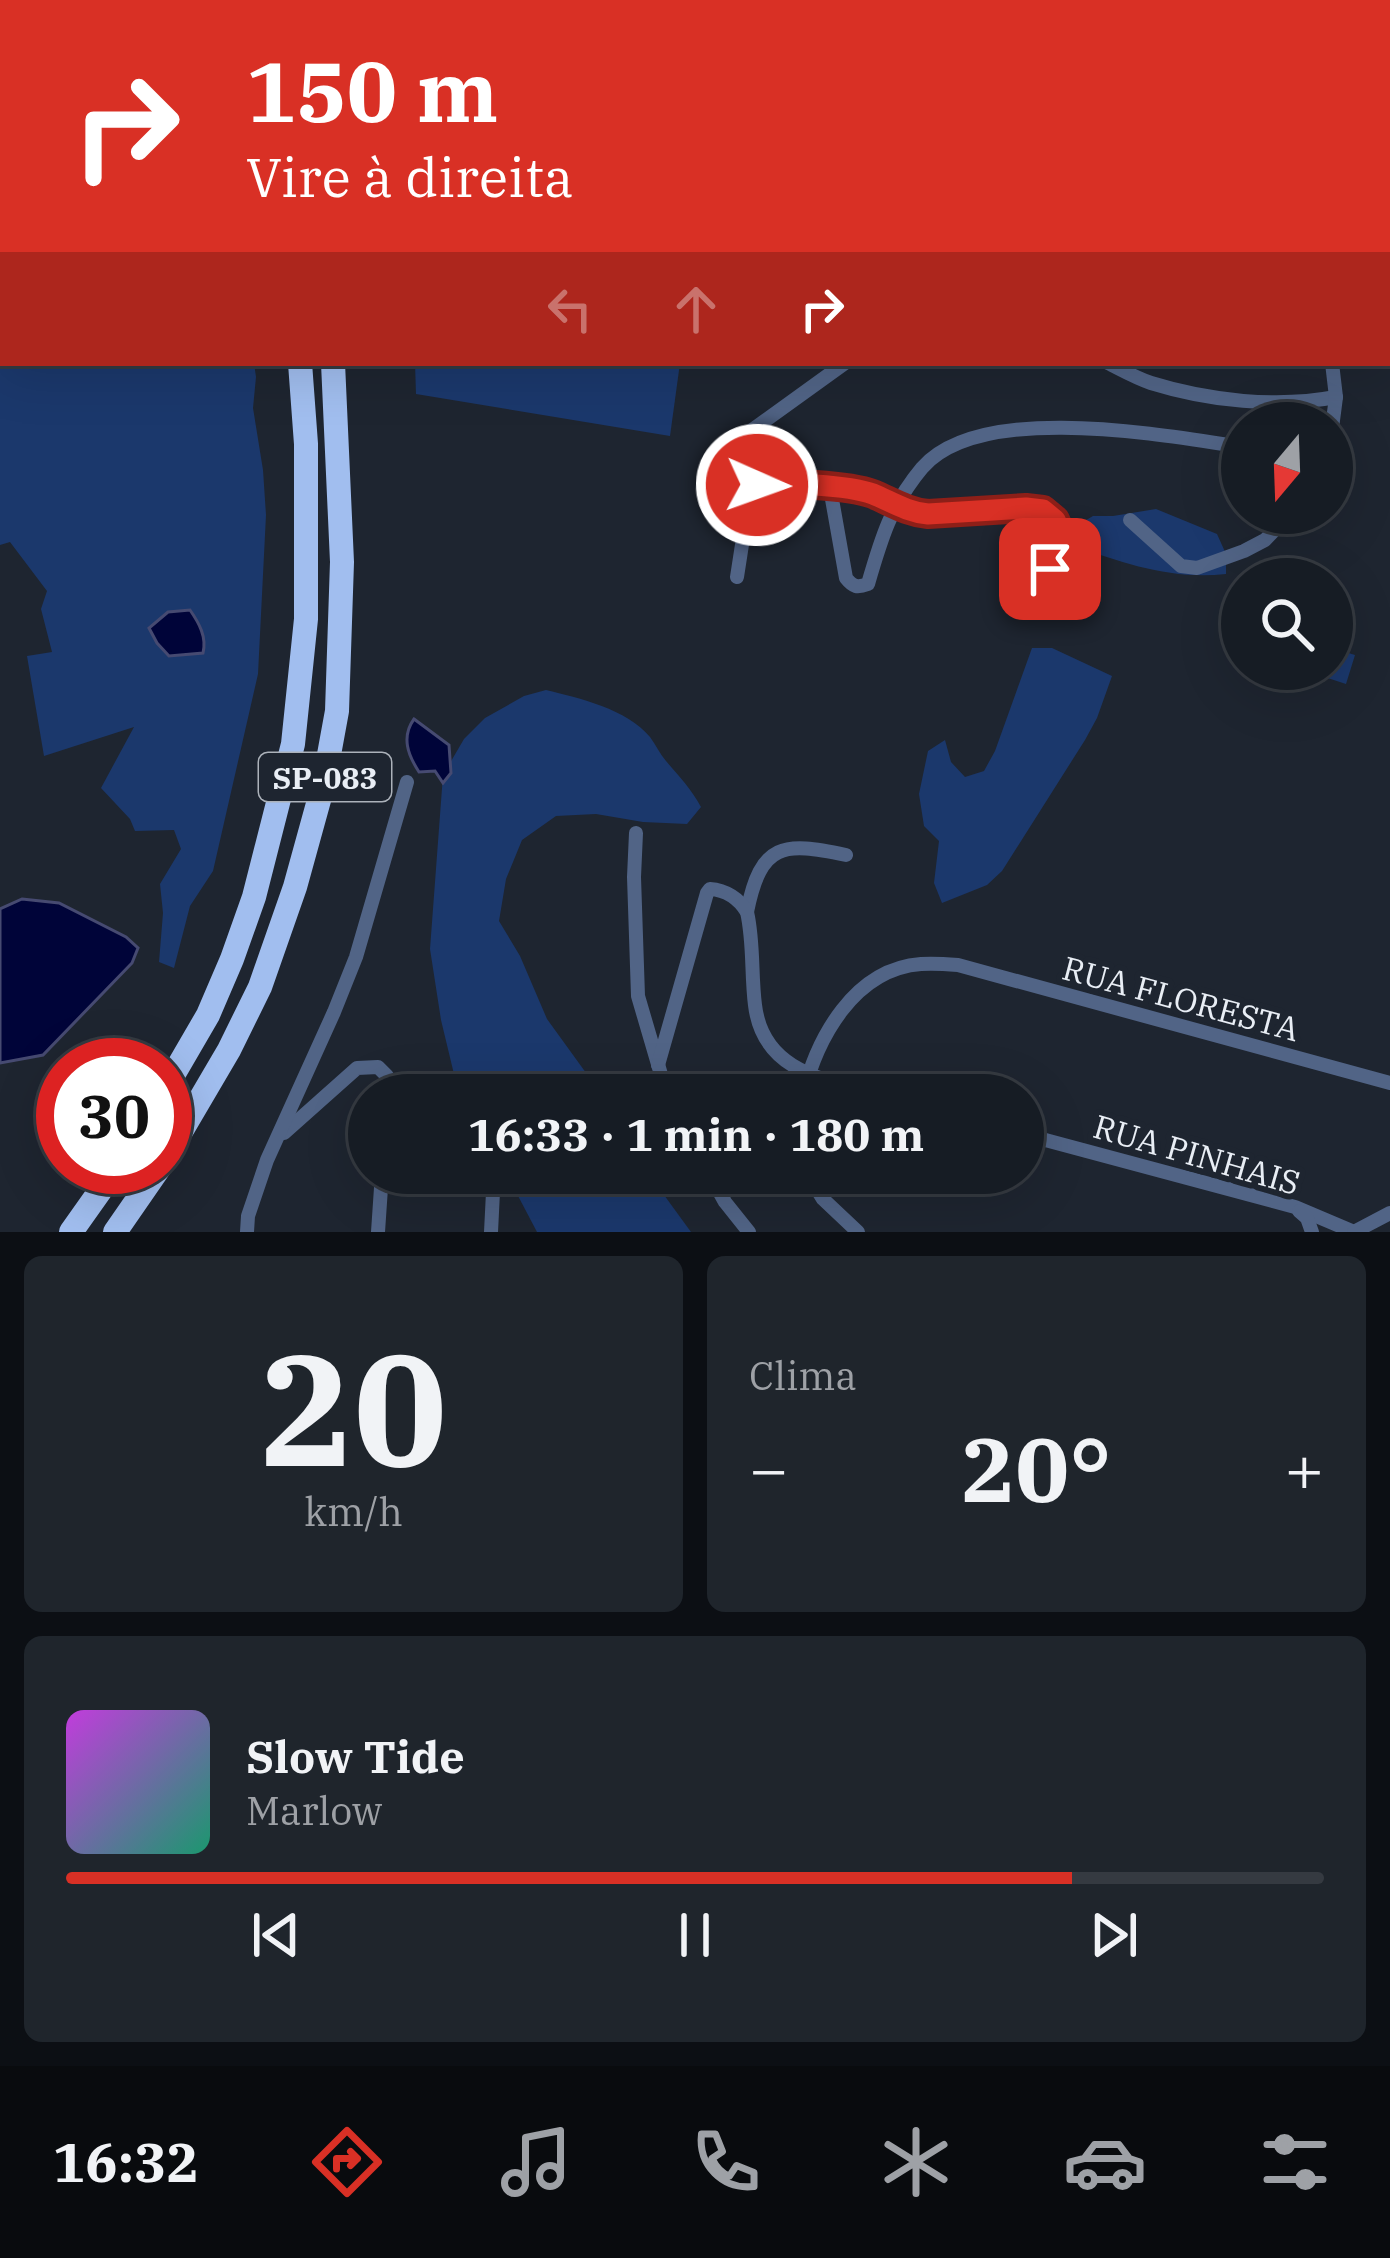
<!DOCTYPE html>
<html lang="pt">
<head>
<meta charset="utf-8">
<style>
  :root { --surface:#161c24; --page:#1f252c; --text:#f1f3f6; --muted:#9ea1a6; --line:#353a41; --accent:#d93025 }
  body { margin:0; font-family:"IBM Plex Serif",serif; background:var(--page); color:var(--text); height:100vh; display:flex; flex-direction:column; font-size:45px; white-space:nowrap }
  * { box-sizing:border-box; margin:0 }
  p { font-size:39px; color:var(--muted) }
  .icon { flex:none; width:66px; height:66px; fill:none; stroke:currentColor; stroke-width:2; stroke-linecap:round; stroke-linejoin:round }
  .map { position:relative; height:1232px; overflow:hidden }
  .details { display:flex; flex-direction:column; gap:24px; padding:24px; background:#0c0f14; flex:1 }
  .details>* { flex:none }
  .banner { position:absolute; left:0px; top:0px; width:1392px; height:366px; box-shadow:0 12px 48px #0002,0 0 0 3px var(--line); background:#d93025; color:#fff; overflow:hidden }
  .needle { width:78px; rotate:199deg }
  .buttons { position:absolute; left:1221px; top:402px; display:grid; gap:24px }
  .buttons a { display:grid; place-items:center; width:132px; height:132px; border-radius:50%; background:var(--surface); box-shadow:0 12px 48px #0002,0 0 0 3px var(--line); font-size:60px }
  .speed { position:absolute; left:36px; top:1038px; display:flex; gap:24px; font-size:60px; font-weight:700; text-align:center }
  .speed>* { display:grid; place-content:center; width:156px; height:156px; border-radius:50%; background:var(--surface); box-shadow:0 12px 48px #0002,0 0 0 3px var(--line); line-height:1 }
  .speed .limit { border:18px solid #d22; background:#fff; color:#111 }
  .pin { position:absolute; display:grid; place-items:center; width:102px; height:102px; color:#fff; margin:-51px; border-radius:24px; box-shadow:0 6px 18px #0006 }
  .me { position:absolute; width:132px; margin:-66px; rotate:92deg; stroke-linejoin:round; filter:drop-shadow(0 0 9px #0008) }
  .turn { display:flex; align-items:center; gap:42px; height:252px; padding:0 48px; font-size:54px }
  .turn .icon { width:156px; height:156px; stroke-width:2.5 }
  .turn b { display:block; font-size:84px; line-height:102px }
  .lanes { display:flex; align-items:center; height:114px; padding:0 48px; background:#0003; justify-content:center; gap:60px; direction:ltr }
  .lanes .off { opacity:.35 }
  .big { font-size:90px; font-weight:800; line-height:1.1 }
  .details .card { flex:1; display:flex; flex-direction:column; justify-content:center; gap:18px; min-width:0; padding:0 42px; border-radius:18px; background:var(--page) }
  .details .dial { align-items:center; gap:0 }
  .dial b { font-size:156px; line-height:1 }
  .song { display:flex; align-items:center; gap:36px }
  .cover { width:144px; height:144px; border-radius:18px; background:linear-gradient(135deg,hsl(290 70% 55%),hsl(160 70% 35%)) }
  .played { height:12px; border-radius:6px; background:linear-gradient(90deg,var(--accent) 80%,var(--line) 80%) }
  .keys { display:flex; justify-content:space-around; direction:ltr }
  .heat { display:flex; justify-content:space-between; align-items:center; font-size:66px; direction:ltr }
  .details .tiles { flex:1; display:grid; gap:24px; grid-template-columns:1fr 1fr }
  .card:last-child { grid-column:span 2 }
  .trip { position:absolute; left:348px; top:1074px; width:696px; height:120px; border-radius:60px; background:var(--surface); box-shadow:0 12px 48px #0002,0 0 0 3px var(--line); font-weight:800; line-height:120px; text-align:center }
  .tab-bar { display:flex; height:192px; justify-content:space-around; align-items:center; background:#090b0e; color:var(--muted) }
  .tab-bar .icon { width:84px; height:84px }
  .tab-bar .on { color:var(--accent) }
  .tab-bar b { font-size:54px; color:var(--text) }
  .map>svg:first-child { display:block }
  .green { fill:#1b386c }
  .water { fill:#000439; stroke:#464a71; stroke-width:3 }
  .lines { fill:none; stroke-linecap:round; stroke-linejoin:round }
  .minor { stroke:#516486; stroke-width:14 }
  .motorway { stroke:#a1beef; stroke-width:24 }
  .route-casing { stroke:#8d1f18; stroke-width:30 }
  .route { stroke:#d93025; stroke-width:21 }
  .labels { text-anchor:middle; dominant-baseline:central; stroke-width:12; stroke-linejoin:round; paint-order:stroke }
  .shield { fill:#1e2530; stroke:#acb2ba; stroke-width:3 }
  .shield-label { font-size:30px; font-weight:bold; fill:#e9eef5 }
  .street-label { font-size:33px; fill:#e9eef5; stroke:#1e2530 }
</style>
</head>
<body>
<div class="map">
<svg width="1390" height="1232" viewBox="0 0 1390 1232">
  <rect width="100%" height="100%" fill="#1e2530"/>
  <g class="green">
    <path d="M12 0H248V3H11Z"/>
    <path d="M359 0H861L860 3H359Z"/>
    <path d="M0 334H3V363H254L256 377 253 408 263 470 266 515 258 674 213 871 190 906 174 968 159 962 163 913 160 884 181 849 174 830 135 831 130 819 101 788 134 727 44 756 27 656 52 652 41 609 47 591 10 542 0 545Z"/>
    <path d="M415 363H680L670 436 416 394Z"/>
    <path d="M1156 509 1217 534 1226 554V574C1173 580 1125 564 1075 546L1076 526 1093 516H1113Z"/>
    <path d="M1032 648H1052L1112 676 1097 718 1085 740 1002 871 987 885 942 903 934 883 939 841 924 826 919 794 928 751 945 740 951 762 965 777 984 771 995 751Z"/>
    <path d="M1332 648 1355 655 1346 684 1303 670 1332 669Z"/>
    <path d="M546 690C579 698 627 709 650 737 656 745 660 754 666 761 679 776 691 789 701 807L687 824 643 822 596 814 556 816 522 840 506 879 499 921 520 956 547 1019 602 1095H459L441 1020 430 949 443 775 464 739 485 718 524 696Z"/>
    <path d="M506 1173H648L691 1232H537Z"/>
  </g>
  <g class="water">
    <path d="M190 610C199 623 207 637 203 653L169 656 157 643 149 628 168 612Z"/>
    <path d="M414 719 449 745 451 773 443 783 435 771 419 772C408 755 401 737 414 719Z"/>
    <path d="M22 899 59 903 126 937 138 948 132 963 43 1055 0 1063V909Z"/>
  </g>
  <g class="lines">
    <g class="minor">
      <path d="M925 3V0"/>
      <path d="M1389 169 1390 170"/>
      <path d="M1389 183 1390 182"/>
      <path d="M1108 363C1122 370 1136 378 1151 383 1209 401 1277 408 1336 397"/>
      <path d="M1332 428 1336 397 1332 363"/>
      <path d="M741 438 845 363"/>
      <path d="M830 488 846 578C853 587 857 588 868 584 881 539 891 505 922 468 980 401 1163 435 1242 447"/>
      <path d="M1130 520 1181 566 1197 568 1244 551 1265 540 1291 513"/>
      <path d="M737 577 750 493 757 485C784 481 848 485 873 495 892 502 907 512 928 514 951 513 1024 503 1042 509 1050 512 1058 521 1060 530 1064 555 1041 587 1030 609"/>
      <path d="M636 833 634 877 638 996 667 1095"/>
      <path d="M747 912C761 842 783 842 846 855"/>
      <path d="M658 1065 707 893 710 889C726 890 739 899 747 912 754 943 751 974 755 1005 763 1073 827 1080 881 1095"/>
      <path d="M803 1095C817 1038 854 969 921 964 933 963 946 964 958 965L1390 1083"/>
      <path d="M284 1133 357 1068 378 1067 387 1076 388 1095"/>
      <path d="M1023 1134 1295 1207 1354 1232"/>
      <path d="M709 1173 725 1202 749 1232"/>
      <path d="M807 1173 823 1199 858 1232"/>
      <path d="M1299 1211 1307 1218 1312 1232"/>
      <path d="M247 1232 248 1216 267 1160 334 1012 356 957 407 782"/>
      <path d="M378 1232 382 1173"/>
      <path d="M491 1232 493 1192"/>
      <path d="M1354 1232 1390 1213"/>
    </g>
    <g class="motorway">
      <path d="M297 3 298 0"/>
      <path d="M335 3 336 0"/>
      <path d="M165 1089 208 1015 232 959 254 897 293 744 306 619V444L300 363"/>
      <path d="M165 1159 229 1050 260 987 295 887 324 782 337 711 342 562 333 363"/>
      <path d="M71 1232 117 1167"/>
      <path d="M115 1232 160 1167"/>
    </g>
  </g>
  <g class="lines">
    <g class="route-casing">
      <path id="route" d="M757 485C784 482 848 485 873 494 892 502 907 512 928 514L1026 508 1043 510 1055 520 1061 533 1050 569"/>
    </g>
    <use href="#route" class="route"/>
  </g>
  <g class="labels">
    <rect class="shield" x="259" y="753" width="132" height="48" rx="9"/>
    <g class="shield-label">
      <text x="325" y="777">SP-083</text>
    </g>
    <g class="street-label">
      <text transform="translate(1181 998) rotate(15)">RUA FLORESTA</text>
      <text transform="translate(1197 1154) rotate(16)">RUA PINHAIS</text>
    </g>
  </g>
</svg>
<div class="buttons">
<a><svg class="needle" viewBox="-14 -14 28 28"><path d="M0-13l5 13h-10z" fill="#e53935"/><path d="M0 13l5-13h-10z" fill="#9ea1a6"/></svg></a>
<a><svg class="icon" aria-label="search" viewBox="0 0 24 24"><circle cx="10" cy="10" r="6"/><path d="M15 15l6 6"/></svg></a>
</div>
<div class="speed"><div class="limit">30</div></div>
<div class="pin" style="left:1050px;top:569px;background:#d93025"><svg class="icon" aria-label="arrive" viewBox="0 0 24 24"><path d="M6 21V4h12l-3 4 3 4H6"/></svg></div>
<svg class="me" style="left:757px;top:485px" viewBox="-20 -20 40 40"><circle r="17" fill="#d93025" stroke="#fff" stroke-width="3"/><path d="M0-11L8 9 0 5-8 9z" fill="#fff"/></svg>
<div class="trip">16:33 · 1 min · 180 m</div>
<div class="banner">
<div class="turn"><svg class="icon" aria-label="right" viewBox="0 0 24 24"><path d="M7 20v-9h11M14 6l5 5-5 5"/></svg><div><b>150 m</b>Vire à direita</div></div>
<div class="lanes"><svg class="icon off" aria-label="left" viewBox="0 0 24 24"><path d="M17 20v-9H6M10 6l-5 5 5 5"/></svg><svg class="icon off" aria-label="ahead" viewBox="0 0 24 24"><path d="M12 20V5M6 11l6-6 6 6"/></svg><svg class="icon" aria-label="right" viewBox="0 0 24 24"><path d="M7 20v-9h11M14 6l5 5-5 5"/></svg></div>
</div>
</div>
<section class="details">
<div class="tiles">
<div class="card dial"><b>20</b><p>km/h</p></div>
<div class="card"><p>Clima</p>
<div class="heat"><a>−</a><b class="big">20°</b><a>+</a></div>
</div>
<div class="card">
<div class="song"><i class="cover"></i><div><b>Slow Tide</b><p>Marlow</p></div></div>
<div class="played"></div>
<div class="keys"><svg class="icon" aria-label="previous" viewBox="0 0 24 24"><path d="M18 5L8 12l10 7zM5 5v14"/></svg><svg class="icon" aria-label="pause" viewBox="0 0 24 24"><path d="M8 5v14M16 5v14"/></svg><svg class="icon" aria-label="next" viewBox="0 0 24 24"><path d="M6 5l10 7-10 7zM19 5v14"/></svg></div>
</div>
</div>
</section>
<nav class="tab-bar">
<b>16:32</b>
<svg class="icon on" aria-label="directions" viewBox="0 0 24 24"><path d="M12 3l9 9-9 9-9-9zM9 14v-3h6M13 9l2 2-2 2"/></svg>
<svg class="icon" aria-label="music" viewBox="0 0 24 24"><path d="M9 18V5l10-2v13"/><circle cx="6" cy="18" r="3"/><circle cx="16" cy="16" r="3"/></svg>
<svg class="icon" aria-label="phone" viewBox="0 0 24 24"><path d="M5 4h4l2 5-3 2q2 4 5 5l2-3 5 2v4C11 20 4 13 5 4z"/></svg>
<svg class="icon" aria-label="climate" viewBox="0 0 24 24"><path d="M12 3v18M4 7l16 10M4 17L20 7"/></svg>
<svg class="icon" aria-label="car" viewBox="0 0 24 24"><path d="M5 17H2v-5l4-1 3-4h7l3 4 3 1v5h-3M9 17h6M6 11h13"/><circle cx="7" cy="17" r="2"/><circle cx="17" cy="17" r="2"/></svg>
<svg class="icon" aria-label="filters" viewBox="0 0 24 24"><path d="M4 7h16M4 17h16"/><circle cx="9" cy="7" r="2"/><circle cx="15" cy="17" r="2"/></svg>
</nav>
</body>
</html>
